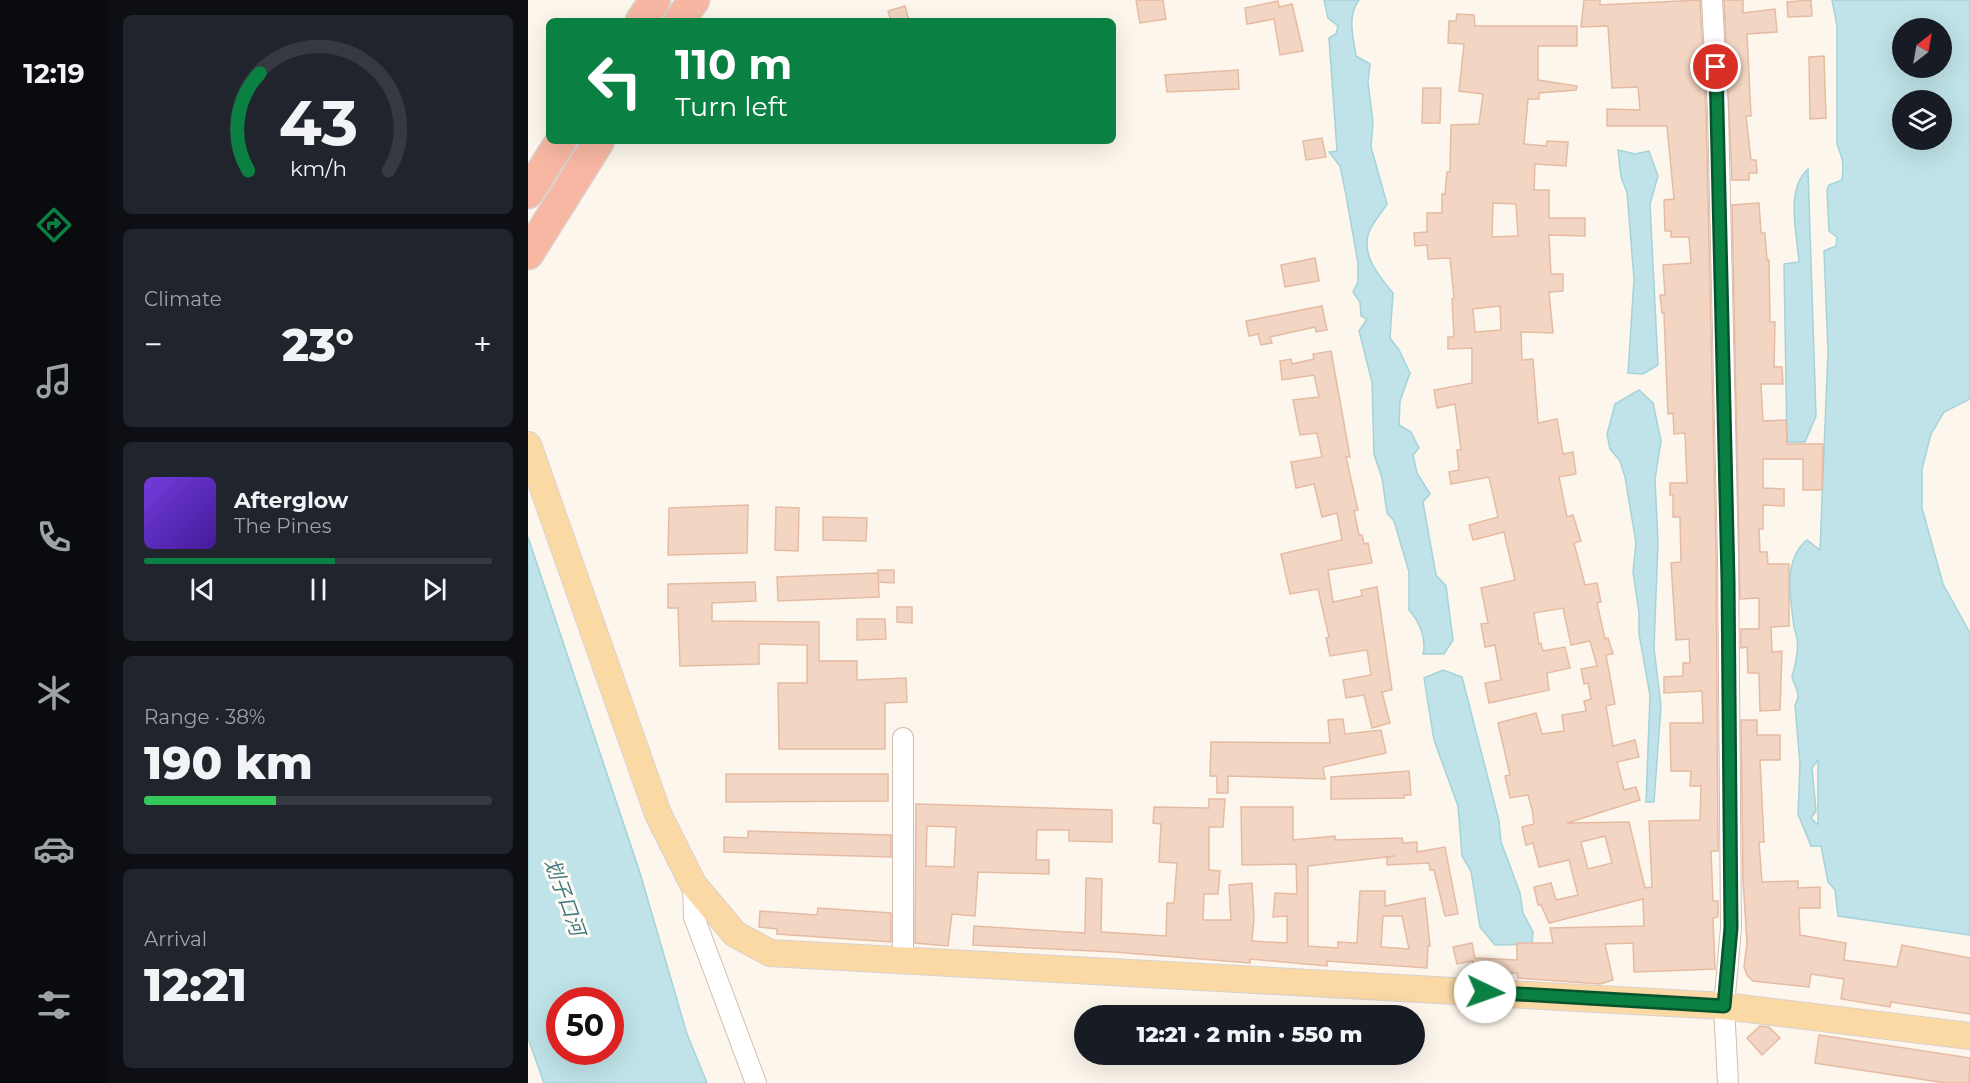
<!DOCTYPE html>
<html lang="en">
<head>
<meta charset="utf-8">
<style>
  :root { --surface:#171b24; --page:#20242c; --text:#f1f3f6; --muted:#9ea1a6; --line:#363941; --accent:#0b8043 }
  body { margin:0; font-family:Montserrat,"Noto Sans SC",sans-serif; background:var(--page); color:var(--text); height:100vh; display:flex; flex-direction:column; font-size:22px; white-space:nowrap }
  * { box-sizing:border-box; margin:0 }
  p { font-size:20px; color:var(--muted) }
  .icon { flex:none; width:33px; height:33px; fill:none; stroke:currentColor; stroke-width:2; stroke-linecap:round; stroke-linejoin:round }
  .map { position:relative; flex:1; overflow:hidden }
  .panel { display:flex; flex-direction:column; gap:15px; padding:15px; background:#0d0f14; width:420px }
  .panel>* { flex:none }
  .hud { position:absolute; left:18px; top:18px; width:570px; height:126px; border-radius:9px; box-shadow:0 6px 24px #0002; background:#0b8043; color:#fff; overflow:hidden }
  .needle { width:39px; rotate:31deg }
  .fabs { position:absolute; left:1364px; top:18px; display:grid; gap:12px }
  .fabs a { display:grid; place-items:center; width:60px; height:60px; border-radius:50%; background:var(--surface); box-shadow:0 6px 24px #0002; font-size:30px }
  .speed { position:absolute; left:18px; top:987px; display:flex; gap:12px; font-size:30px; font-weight:700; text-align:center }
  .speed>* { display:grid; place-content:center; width:78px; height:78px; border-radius:50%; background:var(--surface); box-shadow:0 6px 24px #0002; line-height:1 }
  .speed .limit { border:9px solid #d22; background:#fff; color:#111 }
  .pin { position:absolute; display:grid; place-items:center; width:51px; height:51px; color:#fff; margin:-26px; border:3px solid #fff; border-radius:50%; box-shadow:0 2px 6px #0007 }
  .me { position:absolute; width:66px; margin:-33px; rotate:93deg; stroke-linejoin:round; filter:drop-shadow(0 0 4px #0008) }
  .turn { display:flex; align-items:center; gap:21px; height:126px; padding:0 30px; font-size:27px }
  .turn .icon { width:78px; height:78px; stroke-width:2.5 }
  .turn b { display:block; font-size:42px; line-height:51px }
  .big { font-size:45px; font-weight:800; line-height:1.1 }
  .panel .tile { flex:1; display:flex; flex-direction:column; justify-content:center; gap:9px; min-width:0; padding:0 21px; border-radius:9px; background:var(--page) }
  .panel .dial { align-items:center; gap:0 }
  .dial svg { height:156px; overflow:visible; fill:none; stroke:var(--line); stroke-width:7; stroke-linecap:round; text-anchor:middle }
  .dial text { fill:var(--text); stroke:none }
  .song { display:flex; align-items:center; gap:18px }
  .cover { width:72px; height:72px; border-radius:9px; background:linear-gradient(135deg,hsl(260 70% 55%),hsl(260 70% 35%)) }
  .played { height:6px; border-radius:3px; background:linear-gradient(90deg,var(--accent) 55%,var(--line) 55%) }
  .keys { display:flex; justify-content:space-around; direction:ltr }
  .heat { display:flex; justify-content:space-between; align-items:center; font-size:33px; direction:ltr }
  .charge { height:9px; border-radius:4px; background:linear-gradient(90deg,#34c759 38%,var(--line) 0) }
  .trip { position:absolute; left:546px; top:1005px; width:351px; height:60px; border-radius:30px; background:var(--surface); box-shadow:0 6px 24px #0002; font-weight:800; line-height:60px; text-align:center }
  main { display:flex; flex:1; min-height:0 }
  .tabs { display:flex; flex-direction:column; width:108px; justify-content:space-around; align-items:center; background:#090b0e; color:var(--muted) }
  .tabs .icon { width:42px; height:42px }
  .tabs .current { color:var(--accent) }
  .tabs b { font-size:27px; color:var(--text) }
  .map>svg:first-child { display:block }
  .water { fill:#bfe3e8; stroke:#a5d3da; stroke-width:1.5; fill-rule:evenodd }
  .building { fill:#f3d5c3; stroke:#e6bba3; stroke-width:1.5; fill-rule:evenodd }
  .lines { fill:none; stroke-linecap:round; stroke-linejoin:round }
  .minor-casing { stroke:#d1beb0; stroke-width:22 }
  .major-casing { stroke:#dad1cd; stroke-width:28 }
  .highway-casing { stroke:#dad1cd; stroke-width:33 }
  .minor { stroke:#fff; stroke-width:20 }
  .major { stroke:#fbd9a5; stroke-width:26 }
  .highway { stroke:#f7b7a3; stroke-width:30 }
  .route-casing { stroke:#07532c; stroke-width:15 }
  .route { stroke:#0b8043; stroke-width:10 }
  .labels { text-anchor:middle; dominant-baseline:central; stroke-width:6; stroke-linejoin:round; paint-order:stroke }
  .water-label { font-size:20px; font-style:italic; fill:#437c86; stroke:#fffaf3 }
</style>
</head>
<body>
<main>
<nav class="tabs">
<b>12:19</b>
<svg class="icon current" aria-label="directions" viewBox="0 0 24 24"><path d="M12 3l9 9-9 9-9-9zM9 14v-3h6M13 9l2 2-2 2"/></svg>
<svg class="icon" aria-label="music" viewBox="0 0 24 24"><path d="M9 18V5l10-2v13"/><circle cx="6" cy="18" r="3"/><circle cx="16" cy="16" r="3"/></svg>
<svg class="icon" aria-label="phone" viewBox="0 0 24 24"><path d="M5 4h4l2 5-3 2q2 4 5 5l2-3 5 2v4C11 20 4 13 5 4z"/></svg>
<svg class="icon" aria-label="climate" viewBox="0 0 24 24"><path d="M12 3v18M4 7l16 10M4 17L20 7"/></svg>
<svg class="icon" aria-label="car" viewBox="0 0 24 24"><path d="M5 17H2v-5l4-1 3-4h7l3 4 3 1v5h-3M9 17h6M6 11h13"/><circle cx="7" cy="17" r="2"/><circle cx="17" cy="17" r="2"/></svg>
<svg class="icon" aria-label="filters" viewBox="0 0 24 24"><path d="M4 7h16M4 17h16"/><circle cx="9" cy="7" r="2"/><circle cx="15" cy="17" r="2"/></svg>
</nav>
<section class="panel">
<div class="tile dial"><svg viewBox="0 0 100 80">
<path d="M14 69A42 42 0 1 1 86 69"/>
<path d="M14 69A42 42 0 0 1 20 19" stroke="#0b8043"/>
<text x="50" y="56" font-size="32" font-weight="700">43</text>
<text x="50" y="72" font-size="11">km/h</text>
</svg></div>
<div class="tile"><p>Climate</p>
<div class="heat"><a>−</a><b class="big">23°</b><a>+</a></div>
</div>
<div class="tile">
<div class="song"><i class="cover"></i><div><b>Afterglow</b><p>The Pines</p></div></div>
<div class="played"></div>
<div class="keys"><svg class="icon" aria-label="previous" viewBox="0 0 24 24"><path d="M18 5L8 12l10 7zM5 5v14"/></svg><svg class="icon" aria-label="pause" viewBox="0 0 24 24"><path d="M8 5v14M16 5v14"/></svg><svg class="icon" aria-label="next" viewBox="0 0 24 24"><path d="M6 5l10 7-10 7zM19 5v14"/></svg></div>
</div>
<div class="tile"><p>Range · 38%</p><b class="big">190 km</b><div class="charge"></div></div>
<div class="tile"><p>Arrival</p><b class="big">12:21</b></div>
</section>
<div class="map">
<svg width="1442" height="1083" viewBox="0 0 1442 1083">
  <rect width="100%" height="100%" fill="#fdf6ec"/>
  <g class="water">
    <path d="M796 0H831C819 16 825 36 828 56L842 64 840 82 845 122 843 147 859 204C854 212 847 220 843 228 830 252 851 276 865 293L862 338 871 350 882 373 872 401 871 425 883 432 891 448 885 455 889 473 902 494 895 502 908 575 918 586 925 640 916 654H895C899 639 891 621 881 610V572L866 521 859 513 854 478 846 454 844 382 831 331 839 319 833 316 832 302 825 292 830 282V263L818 195 812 166 801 152 809 151 801 38 808 34 810 26 800 18Z"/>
    <path d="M1304 0H1442V399L1416 412 1403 434 1394 469V508L1415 584 1442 633V935L1310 916 1307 890 1300 882 1293 846H1283L1270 814 1272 764 1267 705C1274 694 1267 688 1264 677 1268 661 1273 644 1266 628 1263 599 1254 560 1279 540L1292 550 1300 351 1296 251 1308 246 1309 237 1301 231 1299 190 1301 185 1314 180C1316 163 1315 160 1309 144V26ZM1374 28H1413V68H1374ZM1374 100H1413V140H1374ZM1290 760V824H1289L1283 818 1288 811 1284 768Z"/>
    <path d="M1090 150 1107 154 1121 151 1130 176 1122 204 1130 365 1115 374 1100 373 1106 279 1099 192 1093 177Z"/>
    <path d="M1280 169 1288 416 1277 442H1259L1256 264 1271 262C1269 233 1257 190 1280 169Z"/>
    <path d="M1111 390 1125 403 1133 441 1127 479 1130 542 1126 648 1133 706 1126 802H1118L1122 695 1111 634V613L1105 572 1108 543 1097 477 1092 461 1082 449 1079 434 1087 404Z"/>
    <path d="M0 537 112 873 159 1034 179 1083H16L0 1038ZM32 1000H82V1052H32Z"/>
    <path d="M915 670 934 677 971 821 973 842 992 893 995 913 1005 932 1004 944 967 945 952 927 943 871 934 856 930 806 906 740 896 678Z"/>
  </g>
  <g class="building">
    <path d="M608 0H635L638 19 612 23Z"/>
    <path d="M1056 0H1072V5L1172 0 1178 111 1188 551 1190 851H1183L1185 901H1190V917L1185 918 1187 969 1106 972 1105 943 1077 944 1085 980 1072 984 990 978 989 973 964 972V978L944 977 945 961 929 964 925 947 944 943 947 958 989 960V943H1025L1022 928 1116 926 1115 899 1021 923 1013 905H1010L1006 887 1023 883 1028 900 1050 895 1041 860 1011 867 1005 843 998 845 994 827 1006 824 1004 809 1000 795 982 798 977 776 982 775 970 723 1008 713 1014 734 1036 731 1034 715 1058 711 1056 701 1063 699 1060 683 1056 684 1053 669 1069 666 1062 641 1043 645 1035 608 1006 613 1011 644 1013 643 1015 651 1037 647 1042 668 1019 673 1021 690 961 703 957 683 973 680 967 645 957 647 953 624 960 623 953 588 987 580 976 532 945 540 941 525 970 517 961 477 923 484 921 472 931 470 929 450H933L927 404 909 408 906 390 944 383V348L920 349V337H926L924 299 926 298 922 258 900 259 899 245 887 246 886 233 899 232V213H914V194H917L919 172H922L923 125 951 124 955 94 931 91 936 44 920 43 921 21H928L929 14 946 15 947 26H1049V46H1010V80L1049 86 1048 90 1011 93V99H1000L996 144 1018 146 1019 141 1040 142 1038 166 1007 164 1006 190H1021V218H1057V236L1021 235 1023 274H1035V291L1021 292 1025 333 993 332 994 360 1005 359 1010 423 1029 419 1035 454 1045 452 1048 474 1031 477 1039 517 1045 515 1053 541 1046 543 1057 585 1069 583 1073 602 1069 603 1077 639 1080 638 1085 654 1078 655 1087 704 1078 706 1085 746 1107 740 1111 757 1089 762 1096 790 1108 787 1112 800 1039 823 1101 822 1117 888 1124 887 1121 821 1172 820 1173 786H1162L1163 771H1143L1142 723H1175L1174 691 1136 693V677L1155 676V663H1162L1161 639 1148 640 1143 563 1153 562 1152 517H1145V495H1142V483H1159L1157 433 1146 434 1145 413 1140 414 1136 313H1134L1132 295H1137L1135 265 1163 263 1161 237H1143V231H1137L1136 200 1146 199 1139 126H1079V109L1112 110 1110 87 1084 88 1080 26 1053 27ZM965 203 988 204 990 236 964 237ZM972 306 973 330 947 332 945 309ZM1077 836 1084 863 1060 869 1053 842Z"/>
    <path d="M1196 0H1215V13L1247 9 1249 32 1219 34 1223 116H1218L1223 160H1228L1229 173H1221V180H1204Z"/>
    <path d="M1283 0 1284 16 1260 17 1259 2Z"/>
    <path d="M750 1 751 7 764 4 775 51 752 55 746 19 719 24 717 8Z"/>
    <path d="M377 6 381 21H363L360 11Z"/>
    <path d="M1296 56 1298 118 1282 119 1281 57Z"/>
    <path d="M710 70 711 89 639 92 637 75Z"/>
    <path d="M895 88H913L912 123H894Z"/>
    <path d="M794 138 798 157 778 160 775 141Z"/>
    <path d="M1231 203 1233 233H1237L1239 260H1241L1242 322H1247L1246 367H1254L1255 384H1233L1235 421 1258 420 1259 444H1295L1294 490H1275V459H1235V488L1256 489V506L1235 505V529H1231L1232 552H1239L1240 564H1261V626L1243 627 1244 652 1254 651 1252 710 1232 711 1231 673H1220L1219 647 1213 648V629H1231V598L1212 599 1204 205Z"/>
    <path d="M787 258 791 281 757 287 753 265Z"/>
    <path d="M794 306 799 330 788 332 787 327 742 337 744 343 733 345 730 334 721 336 718 321Z"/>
    <path d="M803 351 822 457H818L830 510 826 511 831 535H834L836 544 840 543 844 563 800 570 805 602 834 596 833 590 849 587 864 690 854 692 862 723 844 728 836 695 818 698 815 680 843 675 839 650 802 656 798 638 801 637 790 589 762 594 753 554 814 540 809 513 794 517 786 484 768 488 763 462 794 457 789 433 772 435 765 400 791 397 786 375 754 380 752 361 763 359 764 364 786 359 785 354Z"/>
    <path d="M220 505 219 553 140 555 141 508Z"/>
    <path d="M248 507 271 508 270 551 247 550Z"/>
    <path d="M295 517 339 518 338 541 295 540Z"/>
    <path d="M350 570H366V583L350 582Z"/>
    <path d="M350 573 351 597 250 601 249 577Z"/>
    <path d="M227 582 228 601 184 603V621L291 622V661H329V680L378 678 379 702 357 703V749H251L250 683H279V645L231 644V664L152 666 150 608H140V584Z"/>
    <path d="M369 607H384V623L369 622Z"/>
    <path d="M329 619H357L358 639 329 640Z"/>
    <path d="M815 719 817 734 853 730 858 753 795 767 797 779 700 776V793H689V776H682L683 742 802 743 800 720Z"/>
    <path d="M1213 720H1229V735H1252V760H1232L1236 842H1231L1234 882 1270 881V888L1292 887V908H1271L1272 935 1318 943 1316 960 1369 967 1374 945 1442 958V1014L1363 1002 1362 1007 1313 999 1316 979 1283 974 1281 987 1225 981 1219 975 1216 967 1219 943 1215 879Z"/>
    <path d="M881 771 883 795H876V798L803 799V777Z"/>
    <path d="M198 774H360V801L198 802Z"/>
    <path d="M681 799H697L695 827H681V870L692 871 690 894H676L675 920H703L701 885 724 883 726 918 724 941 759 943V916L745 917 747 893 769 894 768 864 714 865 713 807H765V840L807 836V840L874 838 875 843 889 842V852L917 847 930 914 917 916 906 870H902L901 863 859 865V857L867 856 780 866V946L810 948V942L829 943 832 891H857V906L897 898 902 946H900L899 968 799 961V966L722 959V963L586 952 445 945 446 926 557 933 558 878 574 879 573 932 638 936 639 903H646L649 863 631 862 633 824 625 823 626 807 681 808ZM855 916H874L881 949 853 947Z"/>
    <path d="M388 804 584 810V842L541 841V830H509L508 860H521V874L450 872 447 916 424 914 420 946 387 943ZM399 826 428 827 426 867 398 866Z"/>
    <path d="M220 831 363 835V857L196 852V837L220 838Z"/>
    <path d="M290 908 363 913V942L249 934V929L231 927 232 911 289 915Z"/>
    <path d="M1232 1026 1241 1027 1252 1038 1234 1055 1219 1038Z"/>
    <path d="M1291 1035 1442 1058 1441 1083H1418L1287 1063Z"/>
  </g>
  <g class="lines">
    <g class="minor-casing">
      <g id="minor">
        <path d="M1184 0 1190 111 1200 557 1203 928 1196 1006 1200 1083"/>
        <path d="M165 884 166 917 228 1083"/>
        <path d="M375 960V738"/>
      </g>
    </g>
    <g class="major-casing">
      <path id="major" d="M0 445 130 814 165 884 207 934 242 953 1196 1006 1442 1036"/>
    </g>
    <g class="highway-casing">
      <g id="highway">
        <path d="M113 21 127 0"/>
        <path d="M151 21 166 0"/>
        <path d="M0 193 33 141"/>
        <path d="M0 254 71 141"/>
      </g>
    </g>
    <use href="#minor" class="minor"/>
    <use href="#major" class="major"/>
    <use href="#highway" class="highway"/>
  </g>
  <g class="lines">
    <g class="route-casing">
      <path id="route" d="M957 992 1196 1006 1203 928 1200 580 1188 67"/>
    </g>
    <use href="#route" class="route"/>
  </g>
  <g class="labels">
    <g class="water-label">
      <text transform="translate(37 897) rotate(70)">划子口河</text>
    </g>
  </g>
</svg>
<div class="fabs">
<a><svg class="needle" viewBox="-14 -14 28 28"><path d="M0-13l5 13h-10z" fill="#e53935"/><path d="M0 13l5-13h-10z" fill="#9ea1a6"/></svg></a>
<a><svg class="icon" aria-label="layers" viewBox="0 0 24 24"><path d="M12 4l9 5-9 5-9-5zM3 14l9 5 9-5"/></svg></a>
</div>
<div class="speed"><div class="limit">50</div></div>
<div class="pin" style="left:1188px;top:67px;background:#d93025"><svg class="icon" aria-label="arrive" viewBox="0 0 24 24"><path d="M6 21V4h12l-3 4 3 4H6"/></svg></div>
<svg class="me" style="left:957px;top:992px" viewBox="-20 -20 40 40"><circle r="19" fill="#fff"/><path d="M0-13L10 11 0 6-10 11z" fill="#0b8043"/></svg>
<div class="trip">12:21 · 2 min · 550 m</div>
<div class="hud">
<div class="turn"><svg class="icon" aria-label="left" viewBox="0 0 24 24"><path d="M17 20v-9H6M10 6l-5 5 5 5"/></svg><div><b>110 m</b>Turn left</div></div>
</div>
</div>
</main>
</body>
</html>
